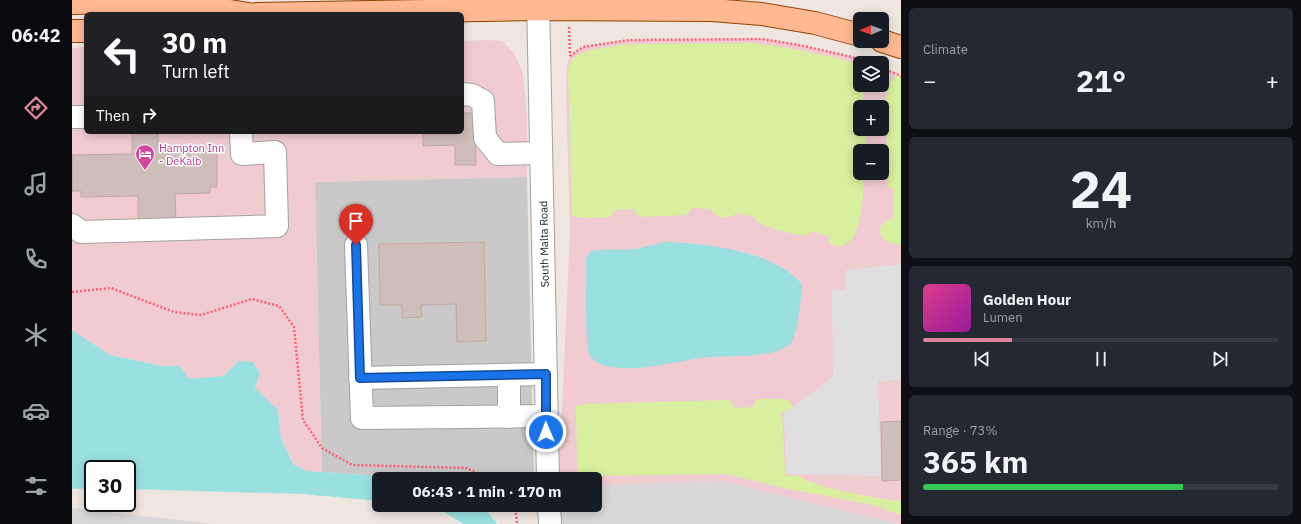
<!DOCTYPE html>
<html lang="en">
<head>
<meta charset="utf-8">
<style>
  :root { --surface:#171b24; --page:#242831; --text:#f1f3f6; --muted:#9ea1a6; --line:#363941; --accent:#dd869a }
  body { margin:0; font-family:"IBM Plex Sans",sans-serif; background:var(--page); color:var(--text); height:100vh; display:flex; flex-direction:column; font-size:15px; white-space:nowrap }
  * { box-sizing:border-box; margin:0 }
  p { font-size:13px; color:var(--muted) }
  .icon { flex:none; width:22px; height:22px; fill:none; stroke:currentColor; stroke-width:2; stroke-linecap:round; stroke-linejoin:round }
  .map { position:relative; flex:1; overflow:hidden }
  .side { display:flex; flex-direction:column; gap:8px; padding:8px; background:#0d0f14; width:400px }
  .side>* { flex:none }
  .hud { position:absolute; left:12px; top:12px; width:380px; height:122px; border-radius:6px; box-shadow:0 2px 10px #0003; background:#202124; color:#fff; overflow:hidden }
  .needle { width:26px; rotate:269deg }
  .fabs { position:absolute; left:781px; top:12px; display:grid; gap:8px }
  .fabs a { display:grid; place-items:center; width:36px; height:36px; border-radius:6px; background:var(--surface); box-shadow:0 2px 10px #0003; font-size:20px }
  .speed { position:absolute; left:12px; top:460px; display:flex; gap:8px; font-size:20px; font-weight:700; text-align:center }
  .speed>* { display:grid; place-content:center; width:52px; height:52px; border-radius:50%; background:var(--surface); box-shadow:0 2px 10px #0003; line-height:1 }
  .speed .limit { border:2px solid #111; border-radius:6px; background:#fff; color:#111 }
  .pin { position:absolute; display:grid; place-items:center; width:34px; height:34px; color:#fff; margin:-41px -17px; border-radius:50% 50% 50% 0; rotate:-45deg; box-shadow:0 0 4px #0007 }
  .pin .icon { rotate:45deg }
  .me { position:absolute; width:44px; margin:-22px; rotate:359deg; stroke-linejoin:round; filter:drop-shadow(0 0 3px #0008) }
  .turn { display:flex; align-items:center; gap:14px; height:84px; padding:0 12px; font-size:18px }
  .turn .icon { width:52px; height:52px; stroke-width:2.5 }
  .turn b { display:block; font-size:28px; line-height:34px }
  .then { display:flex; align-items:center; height:38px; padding:0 12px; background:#0003; gap:8px; font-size:15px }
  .big { font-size:30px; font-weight:800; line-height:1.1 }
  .side .tile { flex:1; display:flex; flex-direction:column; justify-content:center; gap:6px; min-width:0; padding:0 14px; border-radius:6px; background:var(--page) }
  .side .dial { align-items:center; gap:0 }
  .dial b { font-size:52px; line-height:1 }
  .song { display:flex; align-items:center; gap:12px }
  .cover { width:48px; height:48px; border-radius:6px; background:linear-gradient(135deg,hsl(330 70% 55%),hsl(300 70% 35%)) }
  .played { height:4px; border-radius:2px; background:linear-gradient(90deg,var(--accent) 25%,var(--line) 25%) }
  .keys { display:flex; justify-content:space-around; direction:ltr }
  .heat { display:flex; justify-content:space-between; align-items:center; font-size:22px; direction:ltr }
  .charge { height:6px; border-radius:3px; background:linear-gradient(90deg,#34c759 73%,var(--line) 0) }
  .trip { position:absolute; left:300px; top:472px; width:230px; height:40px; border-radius:6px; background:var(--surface); box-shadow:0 2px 10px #0003; font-weight:800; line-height:40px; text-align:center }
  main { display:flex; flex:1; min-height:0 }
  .tab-bar { display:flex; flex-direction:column; width:72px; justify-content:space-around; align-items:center; background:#090b0e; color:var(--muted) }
  .tab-bar .icon { width:28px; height:28px }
  .tab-bar .current { color:var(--accent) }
  .tab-bar b { font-size:18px; color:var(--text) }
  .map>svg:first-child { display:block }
  .residential { fill:#d9d7d8 }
  .commercial { fill:#f1cbd2; fill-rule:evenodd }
  .religious { fill:#c9c9c9 }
  .grass { fill:#d7ef9e }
  .parking { fill:#dfdfdf }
  .water { fill:#9ae0e1 }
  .building { fill:#cebdb8; stroke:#c1a7a0 }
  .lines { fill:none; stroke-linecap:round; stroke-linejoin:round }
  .minor-casing { stroke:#a2a2a2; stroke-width:24 }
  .major-casing { stroke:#914200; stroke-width:24 }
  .path { stroke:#ff5e70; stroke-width:2.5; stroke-dasharray:2 2; stroke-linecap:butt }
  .minor { stroke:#fff; stroke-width:22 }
  .major { stroke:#ffb992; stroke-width:22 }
  .route-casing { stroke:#114b97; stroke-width:10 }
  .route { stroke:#1a73e8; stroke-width:7 }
  .labels { text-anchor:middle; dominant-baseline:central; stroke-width:3; stroke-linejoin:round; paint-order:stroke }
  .hotel-label { font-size:11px; fill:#b23c85; stroke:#fff; text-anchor:start }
  .street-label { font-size:11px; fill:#1b1b1b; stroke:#fff }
</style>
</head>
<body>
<main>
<nav class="tab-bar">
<b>06:42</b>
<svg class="icon current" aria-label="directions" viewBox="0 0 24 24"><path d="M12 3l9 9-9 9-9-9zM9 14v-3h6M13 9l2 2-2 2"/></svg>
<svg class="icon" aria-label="music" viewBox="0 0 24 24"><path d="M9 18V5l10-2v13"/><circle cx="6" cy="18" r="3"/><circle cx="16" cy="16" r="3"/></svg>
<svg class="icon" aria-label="phone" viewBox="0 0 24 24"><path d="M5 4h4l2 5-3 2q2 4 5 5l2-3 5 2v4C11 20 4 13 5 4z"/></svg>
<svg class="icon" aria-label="climate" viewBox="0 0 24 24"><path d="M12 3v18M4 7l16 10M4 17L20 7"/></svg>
<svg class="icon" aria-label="car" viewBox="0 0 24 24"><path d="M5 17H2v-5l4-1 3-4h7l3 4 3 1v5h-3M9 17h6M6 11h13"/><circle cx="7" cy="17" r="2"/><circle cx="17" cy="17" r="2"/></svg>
<svg class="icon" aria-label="filters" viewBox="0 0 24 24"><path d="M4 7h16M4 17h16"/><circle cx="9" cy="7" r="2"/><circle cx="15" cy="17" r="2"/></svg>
</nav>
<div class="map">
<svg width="829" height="524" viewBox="0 0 829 524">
  <rect width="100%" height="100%" fill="#eee6df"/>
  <g class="residential">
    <path d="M649 481 817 520 825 524H487V505H523V485Z"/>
    <path d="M0 508 141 524H0Z"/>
  </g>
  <g class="commercial">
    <path d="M690 39 727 45 780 57 796 63H788V85H810V68L829 76V524L649 481 523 485V479H487L498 231 494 88 495 67 498 56 511 47 557 40ZM788 107H810V129H788ZM788 151H810V173H788Z"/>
    <path d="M415 40 430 41 442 53 451 73 455 116V177L243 182 250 472 234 471 221 464 209 439 206 410 183 388 188 373 167 361 151 376 117 379 108 366H90L38 355 0 330V48L14 47V132H390V41Z"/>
  </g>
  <path class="religious" d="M455 177 462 479H356L250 472 243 182Z"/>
  <g class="grass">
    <path d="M677 43C715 46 751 55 788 64V85H791L792 107H788V129H793V151H788V173H792C791 192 792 258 758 244L757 236 739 231 736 235C727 237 692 227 684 221V217L665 213C656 220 645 219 639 209L619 208 614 215 571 217 565 215 561 209 543 210 538 217C525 218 513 219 500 216L496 69 499 61 505 55 522 49 558 44Z"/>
    <path d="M824 75 829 76V245C818 244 810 241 807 230L810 224 821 218 822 190 816 187 815 182 814 100 815 87Z"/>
    <path d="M685 399H711L717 400 723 411 710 412 713 476 725 475 736 481 760 489 817 500 829 501V515L801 505 716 489 654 474 505 476 504 406 512 404 655 400 659 401 663 408 681 407Z"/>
  </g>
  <path class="parking" d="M829 264V380L806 381 809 476 714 474 712 414 761 377 760 290H774V270Z"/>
  <g class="water">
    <path d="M592 242C632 243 705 251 730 285 728 306 727 325 719 344 714 347 708 350 702 352 678 358 651 355 626 358 603 362 535 380 518 356 512 346 515 275 514 259L518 252 525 250 565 249Z"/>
    <path d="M0 330 38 355 90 366H108L117 379 151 376 167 361 181 362 188 373 183 388 206 410 209 439 221 464 234 471 356 479H307V501L231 494 55 489V469H21V488L0 489Z"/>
    <path d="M334 505H410L425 524H392L372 512Z"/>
  </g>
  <g class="building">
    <path d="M390 113H403L404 165H383V145L351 146V132H390Z"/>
    <path d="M60 132H86V146L91 147V153L145 152V187H138V193L103 194 104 221H66V196L9 197V191H0V155L60 154Z"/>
    <path d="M412 242 414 341 385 342 384 304 349 305 350 317 330 318V305H308L307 244Z"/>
    <path d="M829 421V480L810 481 809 422Z"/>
  </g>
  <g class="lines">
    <g class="minor-casing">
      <g id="minor">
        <path d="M466 0 476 479"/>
        <path d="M390 94 400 95 411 101 413 138 426 154 469 153"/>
        <path d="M0 117H14"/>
        <path d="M0 225 9 232 205 226 203 152 170 154 169 132"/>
        <path d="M284 245 290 418 474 416"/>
        <path d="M288 378 474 374"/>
        <path d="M437 417V376"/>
        <path d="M477 505 478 524"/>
      </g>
    </g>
    <g class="major-casing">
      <g id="major">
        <path d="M0 3 92 1 177 14"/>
        <path d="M185 14 466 9 640 10 690 14 743 23 788 35"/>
        <path d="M0 31H14"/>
        <path d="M810 41 829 47"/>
      </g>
    </g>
    <g class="path">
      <path d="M497 27 498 56"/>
      <path d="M498 56 511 47 557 40 690 39 727 45 780 57 796 63"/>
      <path d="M810 68 829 76"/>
      <path d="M0 292 39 288 102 312 129 315 180 299 207 306 222 327 231 420 250 448 280 465 394 468 419 479"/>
      <path d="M443 505 445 524"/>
    </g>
    <use href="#minor" class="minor"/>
    <use href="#major" class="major"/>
  </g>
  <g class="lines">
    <g class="route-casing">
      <path id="route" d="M284 245 288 378 474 374V432"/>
    </g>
    <use href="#route" class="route"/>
  </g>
  <defs>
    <g id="hotel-pin" transform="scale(1)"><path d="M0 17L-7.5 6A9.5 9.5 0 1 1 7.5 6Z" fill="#d1479c" stroke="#fff"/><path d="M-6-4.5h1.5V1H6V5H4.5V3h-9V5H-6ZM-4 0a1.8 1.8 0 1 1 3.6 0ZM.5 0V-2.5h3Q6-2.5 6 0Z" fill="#fff"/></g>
  </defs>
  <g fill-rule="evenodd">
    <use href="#hotel-pin" x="73" y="154"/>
  </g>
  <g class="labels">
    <g class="hotel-label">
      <text x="87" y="148">Hampton Inn<tspan x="87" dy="13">- DeKalb</tspan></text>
    </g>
    <g class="street-label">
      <text transform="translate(472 244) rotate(-91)">South Malta Road</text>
    </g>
  </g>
</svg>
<div class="fabs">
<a><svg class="needle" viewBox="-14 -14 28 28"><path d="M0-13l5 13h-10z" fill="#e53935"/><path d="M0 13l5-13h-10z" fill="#9ea1a6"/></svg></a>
<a><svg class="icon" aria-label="layers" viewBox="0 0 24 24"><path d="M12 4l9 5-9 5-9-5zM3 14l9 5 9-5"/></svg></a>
<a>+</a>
<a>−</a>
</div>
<div class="speed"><div class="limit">30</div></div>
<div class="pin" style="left:284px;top:245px;background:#d93025"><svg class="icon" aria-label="arrive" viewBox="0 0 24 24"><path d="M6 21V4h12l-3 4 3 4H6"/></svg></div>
<svg class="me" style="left:474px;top:432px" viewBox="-20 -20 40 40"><circle r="17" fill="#1a73e8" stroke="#fff" stroke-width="3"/><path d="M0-11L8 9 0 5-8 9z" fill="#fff"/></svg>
<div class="trip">06:43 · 1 min · 170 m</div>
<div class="hud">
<div class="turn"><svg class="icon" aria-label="left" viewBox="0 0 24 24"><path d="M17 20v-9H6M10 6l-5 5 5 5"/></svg><div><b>30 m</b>Turn left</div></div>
<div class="then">Then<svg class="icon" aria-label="right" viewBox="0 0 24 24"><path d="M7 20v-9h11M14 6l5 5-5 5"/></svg></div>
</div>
</div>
<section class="side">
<div class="tile"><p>Climate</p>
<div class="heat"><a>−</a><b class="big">21°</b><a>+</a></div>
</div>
<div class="tile dial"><b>24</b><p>km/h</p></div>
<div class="tile">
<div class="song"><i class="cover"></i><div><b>Golden Hour</b><p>Lumen</p></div></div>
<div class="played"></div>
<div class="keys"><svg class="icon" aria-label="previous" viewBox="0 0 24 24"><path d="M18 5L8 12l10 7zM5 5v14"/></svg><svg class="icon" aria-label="pause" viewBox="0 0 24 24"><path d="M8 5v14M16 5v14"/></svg><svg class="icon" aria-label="next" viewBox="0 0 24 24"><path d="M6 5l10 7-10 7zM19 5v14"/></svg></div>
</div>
<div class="tile"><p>Range · 73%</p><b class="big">365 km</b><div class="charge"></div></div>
</section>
</main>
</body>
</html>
